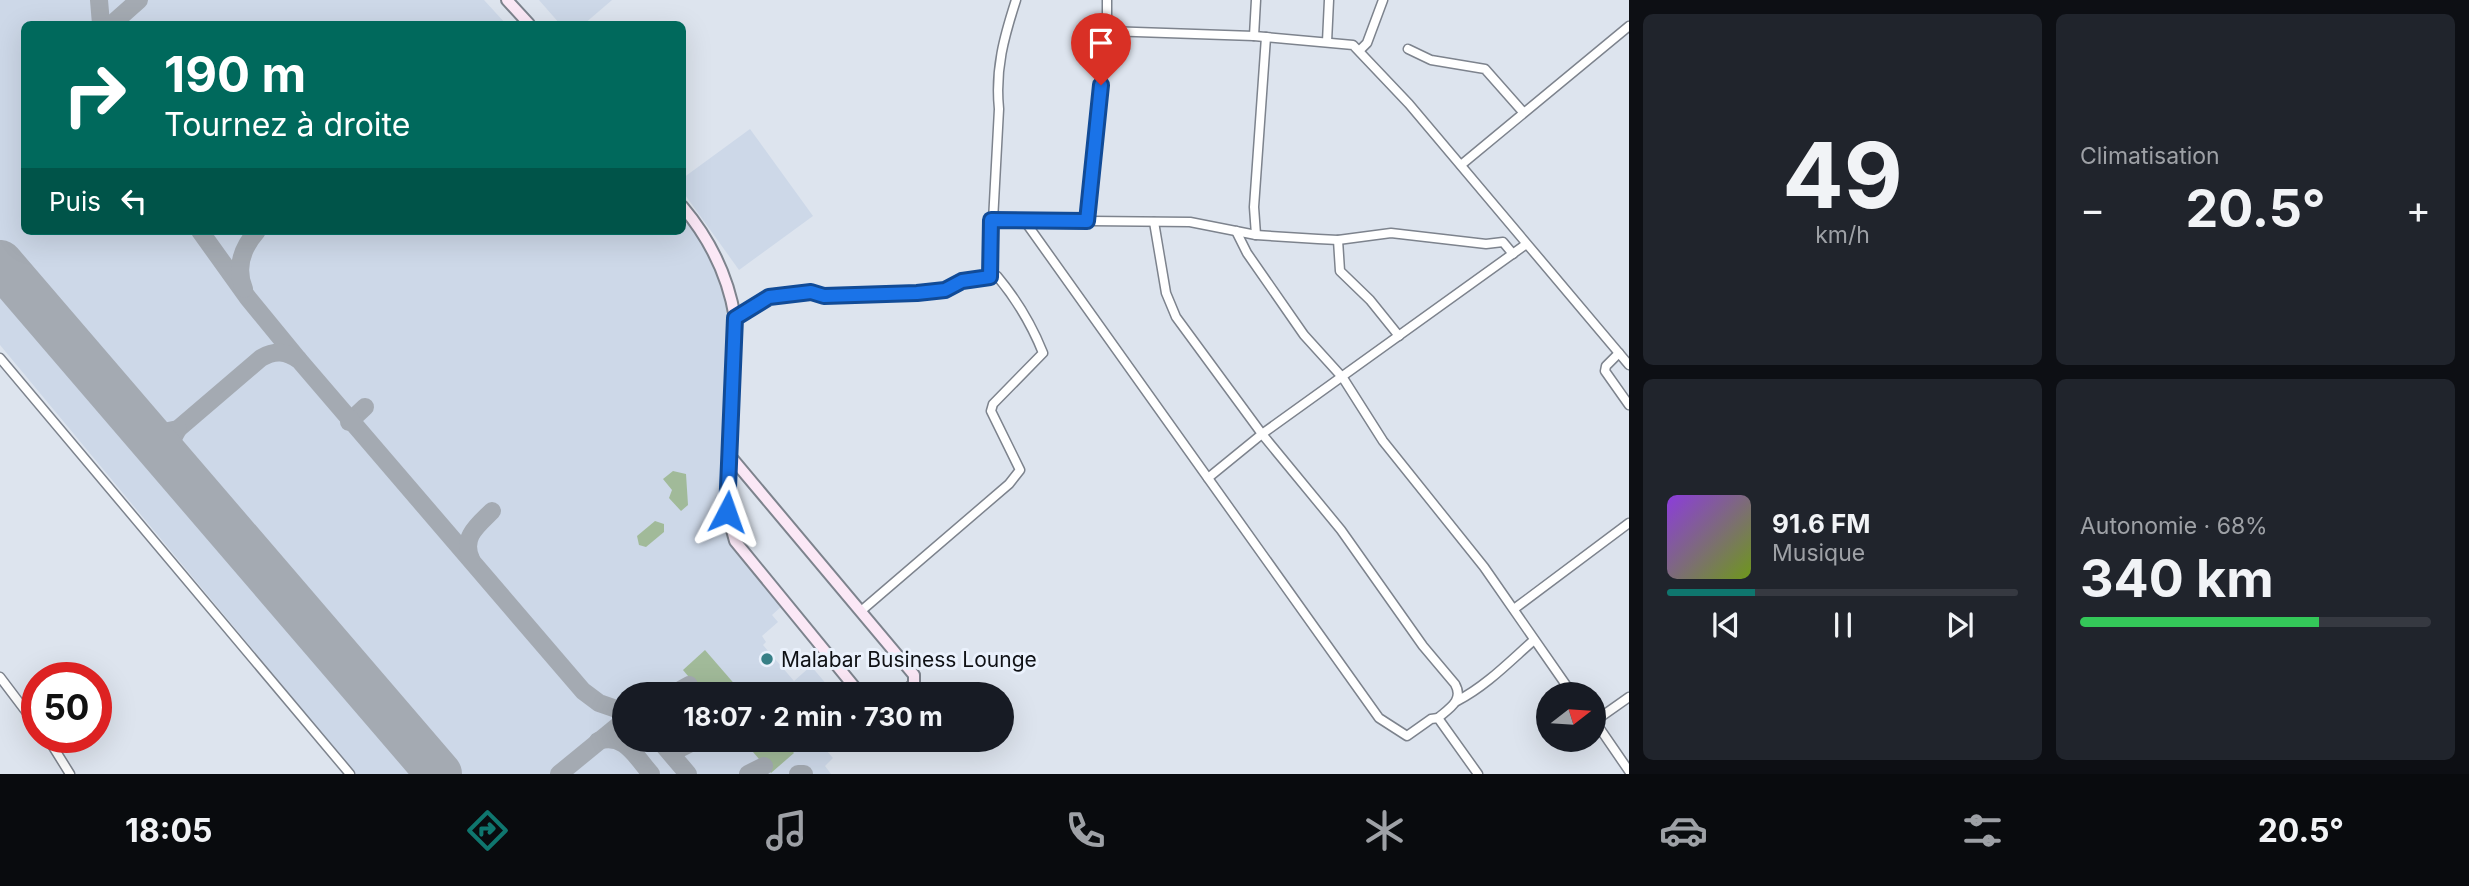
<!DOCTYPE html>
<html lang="fr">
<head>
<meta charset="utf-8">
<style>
  :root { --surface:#171b24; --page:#20242c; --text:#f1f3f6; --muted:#9ea1a6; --line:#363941; --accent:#0f766e }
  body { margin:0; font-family:Inter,sans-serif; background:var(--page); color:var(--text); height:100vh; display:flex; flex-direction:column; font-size:26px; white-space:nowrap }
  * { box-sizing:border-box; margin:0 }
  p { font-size:23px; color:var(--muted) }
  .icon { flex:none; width:38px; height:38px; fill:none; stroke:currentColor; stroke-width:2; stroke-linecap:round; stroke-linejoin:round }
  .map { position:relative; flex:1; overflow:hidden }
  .panel { display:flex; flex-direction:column; gap:14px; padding:14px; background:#0d0f14; width:840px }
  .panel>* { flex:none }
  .top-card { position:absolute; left:21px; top:21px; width:665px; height:214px; border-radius:10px; box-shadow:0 7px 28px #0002; background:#00695c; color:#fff; overflow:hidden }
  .needle { width:46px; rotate:73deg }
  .tools { position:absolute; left:1536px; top:682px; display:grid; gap:14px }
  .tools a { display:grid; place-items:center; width:70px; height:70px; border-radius:50%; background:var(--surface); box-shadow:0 7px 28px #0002; font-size:35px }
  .speed { position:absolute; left:21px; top:662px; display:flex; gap:14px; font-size:35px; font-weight:700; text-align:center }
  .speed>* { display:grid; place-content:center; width:91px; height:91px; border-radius:50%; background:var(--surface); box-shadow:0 7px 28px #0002; line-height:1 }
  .speed .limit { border:10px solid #d22; background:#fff; color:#111 }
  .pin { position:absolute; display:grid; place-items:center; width:60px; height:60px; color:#fff; margin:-72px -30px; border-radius:50% 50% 50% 0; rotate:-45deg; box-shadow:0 0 7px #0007 }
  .pin .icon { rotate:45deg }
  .me { position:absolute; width:77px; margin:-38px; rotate:4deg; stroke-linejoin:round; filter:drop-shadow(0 0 5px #0008) }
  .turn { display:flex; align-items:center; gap:24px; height:147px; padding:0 28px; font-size:32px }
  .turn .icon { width:91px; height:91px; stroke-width:2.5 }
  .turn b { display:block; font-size:49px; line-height:60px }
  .then { display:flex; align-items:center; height:66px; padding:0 28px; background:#0003; gap:14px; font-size:26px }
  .big { font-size:52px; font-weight:700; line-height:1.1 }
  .panel .card { flex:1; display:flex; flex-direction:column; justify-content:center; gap:10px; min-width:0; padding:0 24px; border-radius:10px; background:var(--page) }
  .panel .dial { align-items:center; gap:0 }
  .dial b { font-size:91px; line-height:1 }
  .song { display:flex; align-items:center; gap:21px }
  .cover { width:84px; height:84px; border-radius:10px; background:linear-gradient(135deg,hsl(270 70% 55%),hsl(80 70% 35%)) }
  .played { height:7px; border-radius:4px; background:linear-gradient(90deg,var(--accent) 25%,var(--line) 25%) }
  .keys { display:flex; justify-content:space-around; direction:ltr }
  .heat { display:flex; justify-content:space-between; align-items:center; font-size:38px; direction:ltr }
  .charge { height:10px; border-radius:5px; background:linear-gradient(90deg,#34c759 68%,var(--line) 0) }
  .panel .tiles { flex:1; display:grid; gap:14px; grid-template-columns:repeat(2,1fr) }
  .trip { position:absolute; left:612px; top:682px; width:402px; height:70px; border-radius:35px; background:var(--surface); box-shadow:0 7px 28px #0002; font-weight:700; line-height:70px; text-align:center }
  .menu { display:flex; height:112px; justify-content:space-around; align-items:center; background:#090b0e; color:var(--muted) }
  .menu .icon { width:49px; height:49px }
  .menu .current { color:var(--accent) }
  .menu b { font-size:32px; color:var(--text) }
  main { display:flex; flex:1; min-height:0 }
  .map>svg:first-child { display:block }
  .built { fill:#cdd8e8 }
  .green { fill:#a1ba99 }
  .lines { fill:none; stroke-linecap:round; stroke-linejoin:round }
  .taxiway { stroke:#a4aab2; stroke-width:18 }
  .runway { stroke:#a4aab2; stroke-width:46 }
  .minor-casing { stroke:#7d838d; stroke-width:11 }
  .secondary-casing { stroke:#7d838d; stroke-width:14 }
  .minor { stroke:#fff; stroke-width:8 }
  .secondary { stroke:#fbe8f6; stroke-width:10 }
  .route-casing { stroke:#114b97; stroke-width:18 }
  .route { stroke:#1a73e8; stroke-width:12 }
  .poi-dot { fill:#377f86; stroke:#eaf1fc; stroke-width:2.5 }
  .labels { text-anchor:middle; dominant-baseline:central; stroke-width:6; stroke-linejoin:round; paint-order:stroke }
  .poi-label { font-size:21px; fill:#101216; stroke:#eaf1fc; text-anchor:start }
</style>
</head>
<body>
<main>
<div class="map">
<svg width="1629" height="774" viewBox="0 0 1629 774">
  <rect width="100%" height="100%" fill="#dde4ee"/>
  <g class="built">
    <path d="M0 0H484L506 24H24V231H682L683 216 709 254 719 275 731 329 721 512 724 527 735 549 783 605 772 615 778 622 762 636 766 642 763 645 794 681 811 666 828 686 819 695H625V740H821L819 742 833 758 825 766 831 774H356L0 345Z"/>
    <path d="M539 0H612L584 24H560Z"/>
    <path d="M750 129 813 216 739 270 683 192V178Z"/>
  </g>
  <g class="green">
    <path d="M673 471 686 474 688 505 681 511 669 498 672 490 663 479Z"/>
    <path d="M655 521 664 524V532L646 547 639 545 637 536Z"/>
    <path d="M705 650 744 695H704L683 670Z"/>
    <path d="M752 740H783L794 753 771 773 747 745Z"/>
  </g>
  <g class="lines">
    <g class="taxiway">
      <path d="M99 0 101 24"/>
      <path d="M112 24 139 0"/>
      <path d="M200 231 248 298 298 359"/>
      <path d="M244 289C235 267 242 248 257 231"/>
      <path d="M349 422 365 407"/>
      <path d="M141 427 159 433 178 429 261 358C275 350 286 351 299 360L583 691 599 703 625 712"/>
      <path d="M174 466 171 442 178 429"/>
      <path d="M471 559C461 537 478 525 492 511"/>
      <path d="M671 695 689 685"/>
      <path d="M659 740 688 774"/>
      <path d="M598 741C624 732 636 757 651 774"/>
      <path d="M664 745 679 749 697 740"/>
      <path d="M559 774 625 720"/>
      <path d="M748 774 764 766"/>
      <path d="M798 774H804"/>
    </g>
    <path class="runway" d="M0 263 439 774"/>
    <g class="minor-casing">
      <g id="minor">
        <path d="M1107 31 1254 36 1353 45 1409 104 1629 365"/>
        <path d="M1254 36 1256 0"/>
        <path d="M1327 42 1329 0"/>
        <path d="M1408 49 1431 60 1485 69 1523 112"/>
        <path d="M1360 50 1367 43 1383 0"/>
        <path d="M1461 165 1629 26"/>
        <path d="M991 220 1190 222 1256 235 1318 239 1338 240 1391 233 1486 244 1503 242 1513 254"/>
        <path d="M1024 220 1379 718 1407 736 1431 719 1438 718 1478 774"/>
        <path d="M1087 221 1107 31V0"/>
        <path d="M1154 222 1166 293 1176 317 1262 434 1341 530 1423 646 1455 684C1464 700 1450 708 1438 718"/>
        <path d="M1236 231 1247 253 1304 335 1343 378 1383 441 1484 567 1573 695"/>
        <path d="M1256 235 1254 207 1266 37"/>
        <path d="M1338 240 1340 271 1370 300 1399 336"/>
        <path d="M990 277 999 109C995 69 1004 37 1016 0"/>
        <path d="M735 318C764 300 790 287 824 296L917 293 945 290 962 281 997 276C1017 300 1031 323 1043 353L993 404 991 411 1020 470 1009 484 861 611"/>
        <path d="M1619 353 1606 366 1605 371 1629 405"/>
        <path d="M0 358 350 774"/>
        <path d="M1208 478 1262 434 1525 245"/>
        <path d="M1514 609 1629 523"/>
        <path d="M0 677 37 726"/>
        <path d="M1457 701C1486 686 1509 662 1534 640"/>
        <path d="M1594 720 1629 771"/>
        <path d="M1595 721 1629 697"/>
        <path d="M47 737 70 774"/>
      </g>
    </g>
    <g class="secondary-casing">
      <g id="secondary">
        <path d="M507 0 529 24"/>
        <path d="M682 206C710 239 728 275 735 318L727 512 735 541 861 695"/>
        <path d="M731 457 914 675V684L902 695"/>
      </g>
    </g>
    <use href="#minor" class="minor"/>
    <use href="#secondary" class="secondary"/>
  </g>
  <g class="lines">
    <g class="route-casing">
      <path id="route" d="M727 512 735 318 769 297 811 292 824 296 917 293 945 290 962 281 990 277 991 220 1087 221 1101 85"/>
    </g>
    <use href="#route" class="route"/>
  </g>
  <circle class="poi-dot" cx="767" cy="659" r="7"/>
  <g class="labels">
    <g class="poi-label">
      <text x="781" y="659">Malabar Business Lounge</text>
    </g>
  </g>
</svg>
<div class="tools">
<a><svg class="needle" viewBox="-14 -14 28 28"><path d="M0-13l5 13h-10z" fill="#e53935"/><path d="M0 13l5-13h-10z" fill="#9ea1a6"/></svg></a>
</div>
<div class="speed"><div class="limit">50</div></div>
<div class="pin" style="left:1101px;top:85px;background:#d93025"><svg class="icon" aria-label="arrive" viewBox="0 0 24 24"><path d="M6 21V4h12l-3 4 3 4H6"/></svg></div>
<svg class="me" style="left:727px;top:512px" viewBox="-20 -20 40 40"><path d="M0-17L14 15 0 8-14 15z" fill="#1a73e8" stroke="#fff" stroke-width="4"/></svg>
<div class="trip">18:07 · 2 min · 730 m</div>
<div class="top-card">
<div class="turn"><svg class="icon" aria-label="right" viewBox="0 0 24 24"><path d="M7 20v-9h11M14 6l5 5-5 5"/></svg><div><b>190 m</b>Tournez à droite</div></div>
<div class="then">Puis<svg class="icon" aria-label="left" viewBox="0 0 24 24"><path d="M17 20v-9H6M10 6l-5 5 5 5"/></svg></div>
</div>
</div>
<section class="panel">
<div class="tiles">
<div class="card dial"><b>49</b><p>km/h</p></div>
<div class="card"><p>Climatisation</p>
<div class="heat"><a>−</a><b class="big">20.5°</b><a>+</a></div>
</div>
<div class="card">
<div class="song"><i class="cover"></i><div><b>91.6 FM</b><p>Musique</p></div></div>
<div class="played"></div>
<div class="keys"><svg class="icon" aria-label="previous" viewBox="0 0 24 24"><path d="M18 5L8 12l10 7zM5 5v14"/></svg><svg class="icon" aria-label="pause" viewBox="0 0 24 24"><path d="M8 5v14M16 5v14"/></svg><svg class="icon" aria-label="next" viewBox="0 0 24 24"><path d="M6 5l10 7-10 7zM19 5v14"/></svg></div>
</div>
<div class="card"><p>Autonomie · 68%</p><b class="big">340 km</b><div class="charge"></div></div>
</div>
</section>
</main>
<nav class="menu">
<b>18:05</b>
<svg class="icon current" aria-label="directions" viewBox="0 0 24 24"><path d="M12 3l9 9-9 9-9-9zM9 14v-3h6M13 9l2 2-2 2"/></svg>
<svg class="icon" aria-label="music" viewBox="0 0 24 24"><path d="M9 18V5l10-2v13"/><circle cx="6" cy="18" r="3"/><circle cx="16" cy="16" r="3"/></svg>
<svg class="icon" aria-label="phone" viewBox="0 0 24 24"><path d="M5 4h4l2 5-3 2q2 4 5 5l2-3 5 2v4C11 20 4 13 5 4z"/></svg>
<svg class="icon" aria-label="climate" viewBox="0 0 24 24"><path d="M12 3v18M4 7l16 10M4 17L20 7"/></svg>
<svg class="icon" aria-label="car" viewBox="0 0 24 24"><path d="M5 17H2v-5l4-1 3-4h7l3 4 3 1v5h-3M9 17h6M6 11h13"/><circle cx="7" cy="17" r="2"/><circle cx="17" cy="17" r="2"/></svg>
<svg class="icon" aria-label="filters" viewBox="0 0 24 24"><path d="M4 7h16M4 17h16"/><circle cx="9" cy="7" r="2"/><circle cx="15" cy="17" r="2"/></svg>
<b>20.5°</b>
</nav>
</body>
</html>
